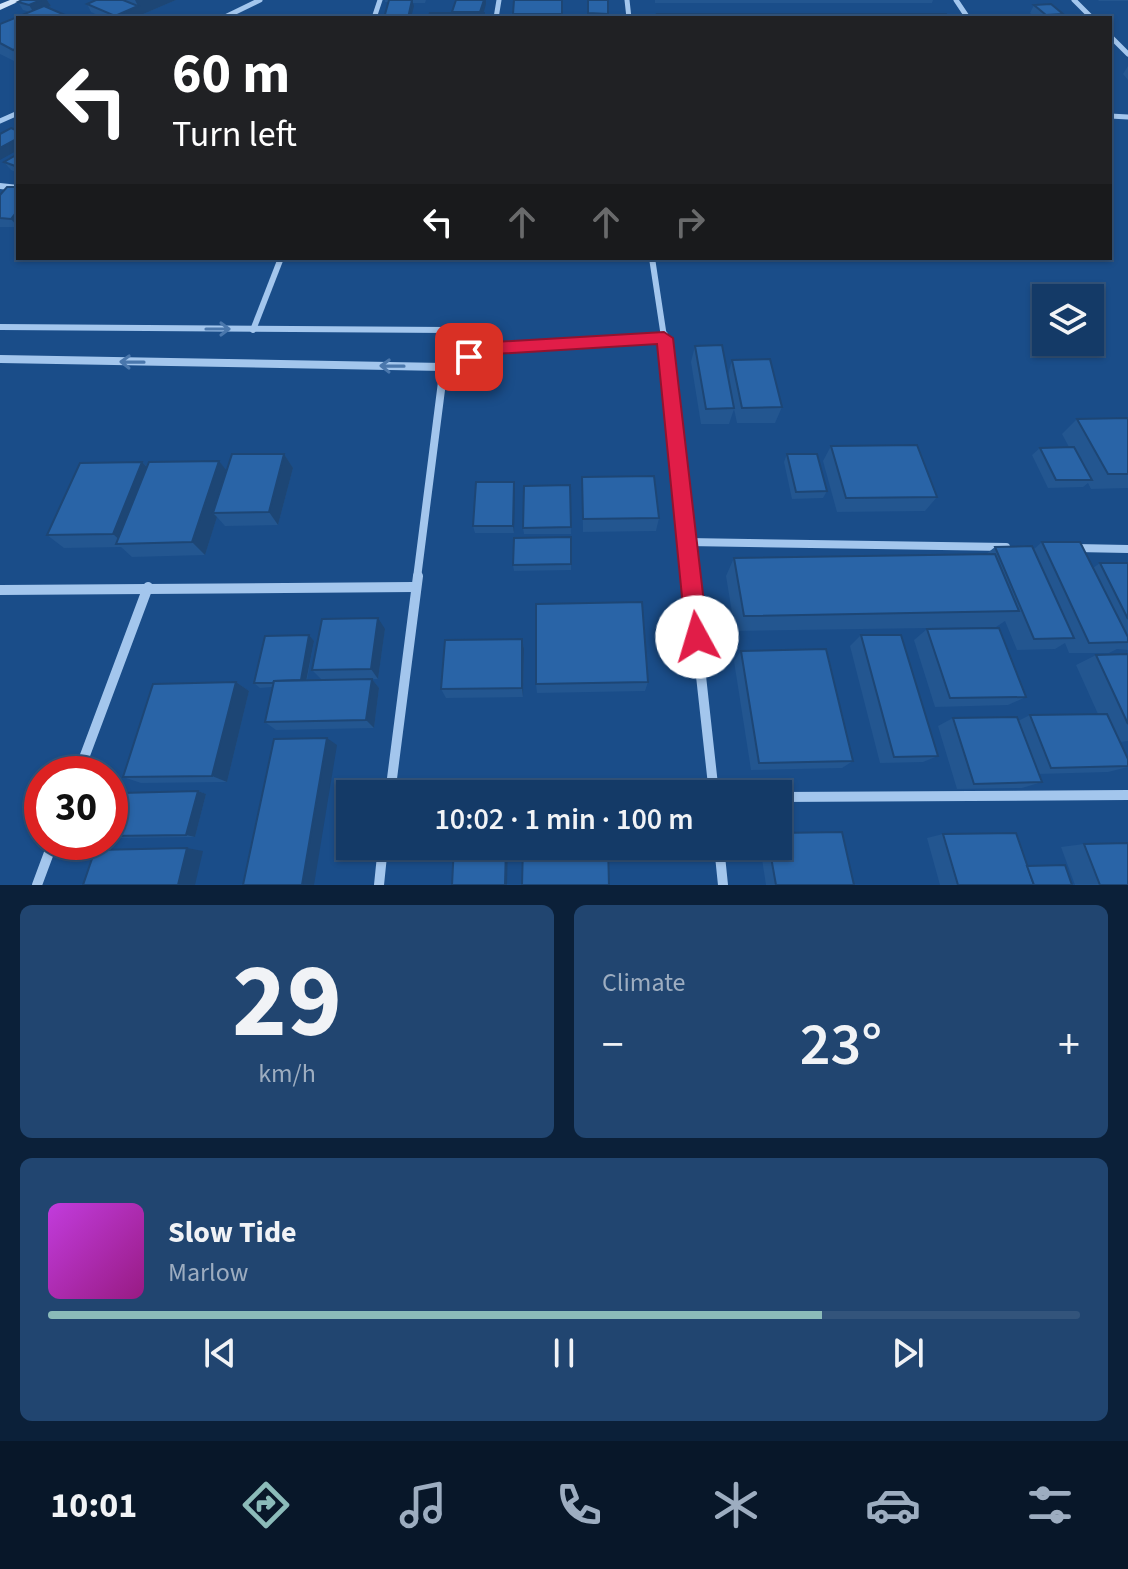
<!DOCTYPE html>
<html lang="en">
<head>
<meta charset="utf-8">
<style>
  :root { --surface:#143a67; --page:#214570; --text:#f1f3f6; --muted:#9dadc0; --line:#33547b; --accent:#8bbbb9 }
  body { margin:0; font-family:"Source Sans 3",sans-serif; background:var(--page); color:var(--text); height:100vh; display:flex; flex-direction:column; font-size:30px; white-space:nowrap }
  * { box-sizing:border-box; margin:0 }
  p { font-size:26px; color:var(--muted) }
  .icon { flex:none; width:44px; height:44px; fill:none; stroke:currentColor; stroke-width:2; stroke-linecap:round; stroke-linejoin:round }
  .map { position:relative; height:885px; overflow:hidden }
  .sheet { display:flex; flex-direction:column; gap:20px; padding:20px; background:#0b2039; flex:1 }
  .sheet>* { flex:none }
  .guide { position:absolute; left:16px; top:16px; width:1096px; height:244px; border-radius:0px; box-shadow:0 2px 6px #0004,0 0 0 2px var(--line); background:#202124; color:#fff; overflow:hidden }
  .controls { position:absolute; left:1032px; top:284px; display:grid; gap:16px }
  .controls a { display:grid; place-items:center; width:72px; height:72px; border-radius:0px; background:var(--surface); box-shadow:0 2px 6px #0004,0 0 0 2px var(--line); font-size:40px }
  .speed { position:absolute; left:24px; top:756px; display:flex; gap:16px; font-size:40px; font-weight:700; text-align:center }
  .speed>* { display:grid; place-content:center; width:104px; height:104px; border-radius:50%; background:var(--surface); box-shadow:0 2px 6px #0004,0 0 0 2px var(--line); line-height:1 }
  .speed .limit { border:12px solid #d22; background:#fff; color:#111 }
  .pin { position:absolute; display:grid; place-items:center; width:68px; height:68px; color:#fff; margin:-34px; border-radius:16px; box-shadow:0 4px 12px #0006 }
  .me { position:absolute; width:88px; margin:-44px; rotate:354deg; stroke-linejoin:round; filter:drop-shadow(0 0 6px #0008) }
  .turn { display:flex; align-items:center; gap:28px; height:168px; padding:0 24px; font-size:36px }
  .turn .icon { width:104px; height:104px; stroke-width:2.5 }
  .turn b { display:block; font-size:56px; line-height:68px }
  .lanes { display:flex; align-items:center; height:76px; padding:0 24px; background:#0003; justify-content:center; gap:40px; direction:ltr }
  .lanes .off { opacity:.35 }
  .big { font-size:60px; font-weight:600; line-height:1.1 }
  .sheet .tile { flex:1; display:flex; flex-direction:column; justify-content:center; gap:12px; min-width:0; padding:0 28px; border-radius:12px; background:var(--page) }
  .sheet .dial { align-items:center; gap:0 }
  .dial b { font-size:104px; line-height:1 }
  .song { display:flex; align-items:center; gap:24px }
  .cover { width:96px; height:96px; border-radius:12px; background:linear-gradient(135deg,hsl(290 70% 55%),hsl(310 70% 35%)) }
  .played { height:8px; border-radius:4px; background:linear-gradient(90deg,var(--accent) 75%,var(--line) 75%) }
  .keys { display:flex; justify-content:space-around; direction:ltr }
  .heat { display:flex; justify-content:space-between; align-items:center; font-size:44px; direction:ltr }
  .sheet .tiles { flex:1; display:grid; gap:20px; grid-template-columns:1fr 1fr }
  .tile:last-child { grid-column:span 2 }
  .trip { position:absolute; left:336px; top:780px; width:456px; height:80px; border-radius:0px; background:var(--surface); box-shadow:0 2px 6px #0004,0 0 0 2px var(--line); font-weight:600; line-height:80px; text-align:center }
  .menu { display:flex; height:128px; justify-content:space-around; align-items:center; background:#081729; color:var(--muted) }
  .menu .icon { width:56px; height:56px }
  .menu .on { color:var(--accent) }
  .menu b { font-size:36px; color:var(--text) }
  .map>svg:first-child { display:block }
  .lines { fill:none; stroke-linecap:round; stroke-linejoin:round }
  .street-far3 { stroke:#a3c6ed; stroke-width:5 }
  .street-far2 { stroke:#a3c6ed; stroke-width:6 }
  .street-far1 { stroke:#a3c6ed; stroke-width:8 }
  .street { stroke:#a3c6ed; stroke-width:10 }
  .secondary { fill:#d0e3f9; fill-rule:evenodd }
  .wall { fill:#235690 }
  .shaded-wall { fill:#1d4675 }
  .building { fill:#2964a7; stroke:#1d4675; stroke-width:2 }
  .oneway { stroke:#4a77ac }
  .route { fill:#e11d48; stroke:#92132f; stroke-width:2 }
</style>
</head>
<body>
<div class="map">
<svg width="1128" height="885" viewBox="0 0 1128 885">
  <rect width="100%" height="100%" fill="#1a4d89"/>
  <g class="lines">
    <g class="street-far3">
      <path d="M627 0 629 18"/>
      <path d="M956 0 968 18"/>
      <path d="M1074 0 1092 18"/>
      <path d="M223 18 260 0"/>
      <path d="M374 18 380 0"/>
      <path d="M496 18 499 0"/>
      <path d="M1110 36 1128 54"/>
      <path d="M1110 116 1128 117"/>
      <path d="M0 121 18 113"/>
    </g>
    <g class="street-far2">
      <path d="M0 186 18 188"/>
      <path d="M652 258 664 337"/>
      <path d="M0 327 449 330 468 337"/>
      <path d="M253 330 281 258"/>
      <path d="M448 337 449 330"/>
    </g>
    <g class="street-far1">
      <path d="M463 335 493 347"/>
      <path d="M664 335 690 578"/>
      <path d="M0 359 443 367 494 348 664 338"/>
      <path d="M687 542 1006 547"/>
      <path d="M1076 548 1128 549"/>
      <path d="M417 578 448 335"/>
    </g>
    <g class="street">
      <path d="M690 576 714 794"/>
      <path d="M0 590 414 587"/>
      <path d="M78 774 148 587"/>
      <path d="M390 794 418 576"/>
      <path d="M778 797 1128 795"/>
      <path d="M719 846 723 885"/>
      <path d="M37 885 53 842"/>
      <path d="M379 885 383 846"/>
    </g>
    <path class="secondary" d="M10 0H22L0 10V4Z"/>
  </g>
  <g class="wall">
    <path d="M22 0H47L51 6 18 18V63L0 54V24L30 12 23 10 18 2Z"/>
    <path d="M96 0H176L134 18H104L91 12 87 4Z"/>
    <path d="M385 0H426L425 3H413L411 18H384L388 2H385Z"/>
    <path d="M562 0V18H513V14Z"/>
    <rect x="587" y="0" width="21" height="18"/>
    <path d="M655 0H933L932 3H655Z"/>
    <path d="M1098 0H1128V1H1099Z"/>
    <path d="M1034 5 1063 14 1061 18H1036L1030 13Z"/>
    <path d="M1128 66V80L1123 74Z"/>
    <path d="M18 154V173L11 170 4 162Z"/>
    <path d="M0 193 18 227H0Z"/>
    <path d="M695 346 728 375 732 360 782 407 775 423H737L734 409 729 424H701L691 362Z"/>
    <path d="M1128 418V488L1091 489 1088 483 1083 487 1048 488 1032 455 1040 448 1069 447 1062 434 1077 419Z"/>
    <path d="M831 446 937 497 925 511 837 512 823 461Z"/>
    <path d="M284 454 293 468 278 525 225 526 217 517 205 555 132 557 121 547 64 548 47 535 142 462 147 467 219 461 226 471Z"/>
    <path d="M787 454 827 491 823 498 792 499 784 462Z"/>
    <path d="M582 477 659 518 656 531 583 532Z"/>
    <path d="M514 482V533H475L473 526Z"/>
    <path d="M570 485 571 534H524L523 528Z"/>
    <path d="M571 537V570L514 571 513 565Z"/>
    <path d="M1042 542 1093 568 1100 563H1128V650L1117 649 1109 653H1069L1065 643 1055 649 1017 650 1005 621 996 627 735 631 726 576 734 558 986 554 995 547 1034 549Z"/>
    <path d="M385 629 378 679H372L379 688 374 728 276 730 265 722 272 687 260 688 254 683 309 635 314 641 307 680H322L312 670Z"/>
    <path d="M927 629 1026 697 1008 705 935 707 914 640Z"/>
    <path d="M861 635 938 756 923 762 880 763 850 646Z"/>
    <path d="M522 639 524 649 523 697 446 698 441 689Z"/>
    <path d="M741 651 853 761 842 768 751 770 734 661Z"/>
    <path d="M1128 654V741L1120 742 1128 759V767L1108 772 1038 774 1042 782 1022 788 957 789 938 726 953 718 1018 721 1030 715 1098 714 1076 665 1096 655Z"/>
    <path d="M236 682 249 691 227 782 141 783 123 777Z"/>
    <path d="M648 682 645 691 537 693 536 684Z"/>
    <path d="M198 791 206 794 195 837 118 838 110 837Z"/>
    <path d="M943 834 1027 866 1072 885H940L927 838Z"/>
    <path d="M1084 844 1128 885H1075L1061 847Z"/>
    <path d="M760 846H778L854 885H766Z"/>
  </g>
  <g class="shaded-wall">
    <path d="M41 0H47L51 6 34 13 29 5Z"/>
    <path d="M135 0H176L134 18H115V16L138 6Z"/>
    <path d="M412 0 414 6 411 18H408Z"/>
    <path d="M484 0H486V4L482 18 480 12Z"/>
    <path d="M18 47V57L13 50Z"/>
    <path d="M18 138V150L0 160V148Z"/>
    <path d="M18 210V227L11 219Z"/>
    <path d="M284 454 293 468 278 525 269 512Z"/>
    <path d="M219 461 230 475 213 513 217 517 205 555 192 542Z"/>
    <path d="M142 462 155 476 124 544 113 534Z"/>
    <path d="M514 482 515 489 514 533 513 526Z"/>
    <path d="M378 618 385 629 378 679 371 669Z"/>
    <path d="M309 635 314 641 305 687 300 682Z"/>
    <path d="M522 639 524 649 523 697 522 688Z"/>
    <path d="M372 679 379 688 374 728 366 720Z"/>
    <path d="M236 682 249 691 227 782 212 776Z"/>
    <path d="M327 738 337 745 314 885H302Z"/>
    <path d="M198 791 206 794 195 837 186 835Z"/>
    <path d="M506 846H508L507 885H505Z"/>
    <path d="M187 848 203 851 195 885H178Z"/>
  </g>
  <g class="building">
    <path d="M22 0H41L29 5 18 2Z"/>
    <path d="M96 0H123L138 6 115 16 87 4Z"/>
    <path d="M389 0H412L408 18H384Z"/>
    <path d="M456 0H484L480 12H452Z"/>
    <path d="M514 0H562V14H513Z"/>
    <path d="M588 0H608V14L588 13Z"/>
    <path d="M1051 4 1063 14 1046 15 1034 5Z"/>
    <path d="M44 6 72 18H18V47L13 50 0 43V24Z"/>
    <path d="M430 13H484V18H428Z"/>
    <path d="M657 14H946L949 18H658Z"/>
    <path d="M11 128 18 131V138L0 148V134Z"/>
    <path d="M18 154V167L4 162Z"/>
    <path d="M7 187H18V210L11 219 0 218V195Z"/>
    <path d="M722 345 734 408 706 409 695 346Z"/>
    <path d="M770 359 782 407 742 408 732 360Z"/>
    <path d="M1128 418V474H1108L1077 419Z"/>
    <path d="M917 445 937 497 846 498 831 446Z"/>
    <path d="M1074 447 1092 480H1056L1040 448Z"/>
    <path d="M232 454H284L269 512 213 513Z"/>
    <path d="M787 454H817L827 491 796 492Z"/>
    <path d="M219 461 192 542 116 544 149 462Z"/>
    <path d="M142 462 113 534 47 535 80 463Z"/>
    <path d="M654 476 659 518 583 519 582 477Z"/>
    <path d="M476 482H514L513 526H473Z"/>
    <path d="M570 485 571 527 523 528 524 486Z"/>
    <path d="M571 537V564L513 565 514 538Z"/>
    <path d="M1042 542H1080L1128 637V642L1089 643Z"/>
    <path d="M1032 546 1074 638 1034 639 995 547Z"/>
    <path d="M995 554 1019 611 744 616 734 558Z"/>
    <path d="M1100 563H1128V619Z"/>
    <path d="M642 602 648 682 536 684V604Z"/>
    <path d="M378 618 371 669 312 670 322 619Z"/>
    <path d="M999 628 1026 697 950 698 927 629Z"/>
    <path d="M309 635 301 680 274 681 273 683H254L265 636Z"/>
    <path d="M861 635H901L938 756 894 757Z"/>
    <path d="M522 639V688L441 689 445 640Z"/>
    <path d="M826 649 853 761 759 763 741 651Z"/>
    <path d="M1128 654V724L1096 655Z"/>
    <path d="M372 679 366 720 265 722 274 681Z"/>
    <path d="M236 682 212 776 123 777 153 684Z"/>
    <path d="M1107 714 1128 759V766L1051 768 1030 715Z"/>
    <path d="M1017 717 1042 782 974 784 953 718Z"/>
    <path d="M327 738 302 885H243L274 739Z"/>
    <path d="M198 791 186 835 110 836V829L121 793Z"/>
    <path d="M842 832 854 885H776L769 846H778V833Z"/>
    <path d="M1016 833 1034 885H958L943 834Z"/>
    <path d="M1128 843V885H1100L1084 844Z"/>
    <path d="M454 846H506L505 885H452Z"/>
    <path d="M523 846H608L609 885H522Z"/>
    <path d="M187 848 178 885H83L95 850Z"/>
    <path d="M1065 865 1072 885H1034L1027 866Z"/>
  </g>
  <defs><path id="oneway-shaft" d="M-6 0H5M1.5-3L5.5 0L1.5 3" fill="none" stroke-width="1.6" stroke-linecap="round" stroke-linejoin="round" transform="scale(2)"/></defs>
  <g class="oneway">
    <use href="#oneway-shaft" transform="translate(218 329)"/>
    <use href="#oneway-shaft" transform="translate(132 362) rotate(-179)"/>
    <use href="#oneway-shaft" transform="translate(392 366) rotate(-179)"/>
  </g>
  <path class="route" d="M664 332 673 338 708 637 705 644 697 648 689 644 686 637 657 344 495 354 469 364 460 357 463 353 494 342Z"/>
</svg>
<div class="controls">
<a><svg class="icon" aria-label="layers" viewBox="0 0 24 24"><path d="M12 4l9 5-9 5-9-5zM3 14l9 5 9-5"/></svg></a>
</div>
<div class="speed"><div class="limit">30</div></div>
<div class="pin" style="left:469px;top:357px;background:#d93025"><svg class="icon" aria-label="arrive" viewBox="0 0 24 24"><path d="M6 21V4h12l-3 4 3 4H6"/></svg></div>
<svg class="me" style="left:697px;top:637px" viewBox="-20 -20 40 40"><circle r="19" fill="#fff"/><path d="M0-13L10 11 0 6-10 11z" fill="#e11d48"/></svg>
<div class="trip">10:02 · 1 min · 100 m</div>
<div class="guide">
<div class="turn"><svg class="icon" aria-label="left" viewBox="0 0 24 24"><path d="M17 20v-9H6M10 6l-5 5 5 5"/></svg><div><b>60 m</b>Turn left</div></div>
<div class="lanes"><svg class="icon" aria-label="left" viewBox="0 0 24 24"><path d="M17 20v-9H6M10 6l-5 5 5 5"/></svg><svg class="icon off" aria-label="ahead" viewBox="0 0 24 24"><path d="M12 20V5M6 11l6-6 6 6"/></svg><svg class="icon off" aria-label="ahead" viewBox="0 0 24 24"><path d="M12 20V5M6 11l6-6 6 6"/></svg><svg class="icon off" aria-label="right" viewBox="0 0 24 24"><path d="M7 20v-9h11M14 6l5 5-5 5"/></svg></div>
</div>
</div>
<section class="sheet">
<div class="tiles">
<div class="tile dial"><b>29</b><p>km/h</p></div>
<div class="tile"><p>Climate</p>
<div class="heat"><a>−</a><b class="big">23°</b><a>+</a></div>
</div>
<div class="tile">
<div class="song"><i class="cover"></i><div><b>Slow Tide</b><p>Marlow</p></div></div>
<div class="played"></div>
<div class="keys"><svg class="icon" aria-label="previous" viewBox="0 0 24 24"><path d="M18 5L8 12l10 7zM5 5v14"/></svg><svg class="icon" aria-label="pause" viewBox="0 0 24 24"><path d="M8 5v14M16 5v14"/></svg><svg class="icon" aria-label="next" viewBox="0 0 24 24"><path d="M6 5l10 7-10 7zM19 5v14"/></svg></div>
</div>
</div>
</section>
<nav class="menu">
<b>10:01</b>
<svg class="icon on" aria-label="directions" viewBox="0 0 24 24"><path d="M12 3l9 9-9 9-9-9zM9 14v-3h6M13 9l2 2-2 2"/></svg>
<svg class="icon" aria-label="music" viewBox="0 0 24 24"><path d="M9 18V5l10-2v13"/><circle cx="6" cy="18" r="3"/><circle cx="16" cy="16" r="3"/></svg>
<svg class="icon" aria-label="phone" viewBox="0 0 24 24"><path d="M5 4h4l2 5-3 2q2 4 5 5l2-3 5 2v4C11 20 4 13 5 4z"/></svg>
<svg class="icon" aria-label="climate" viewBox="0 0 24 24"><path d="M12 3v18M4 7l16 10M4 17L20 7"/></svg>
<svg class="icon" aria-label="car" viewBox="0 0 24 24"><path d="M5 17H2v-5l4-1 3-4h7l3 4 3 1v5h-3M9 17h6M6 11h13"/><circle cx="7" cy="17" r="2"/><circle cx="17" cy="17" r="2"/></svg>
<svg class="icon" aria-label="filters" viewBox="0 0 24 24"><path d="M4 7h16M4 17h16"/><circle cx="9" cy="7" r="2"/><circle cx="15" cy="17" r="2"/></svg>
</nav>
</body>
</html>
